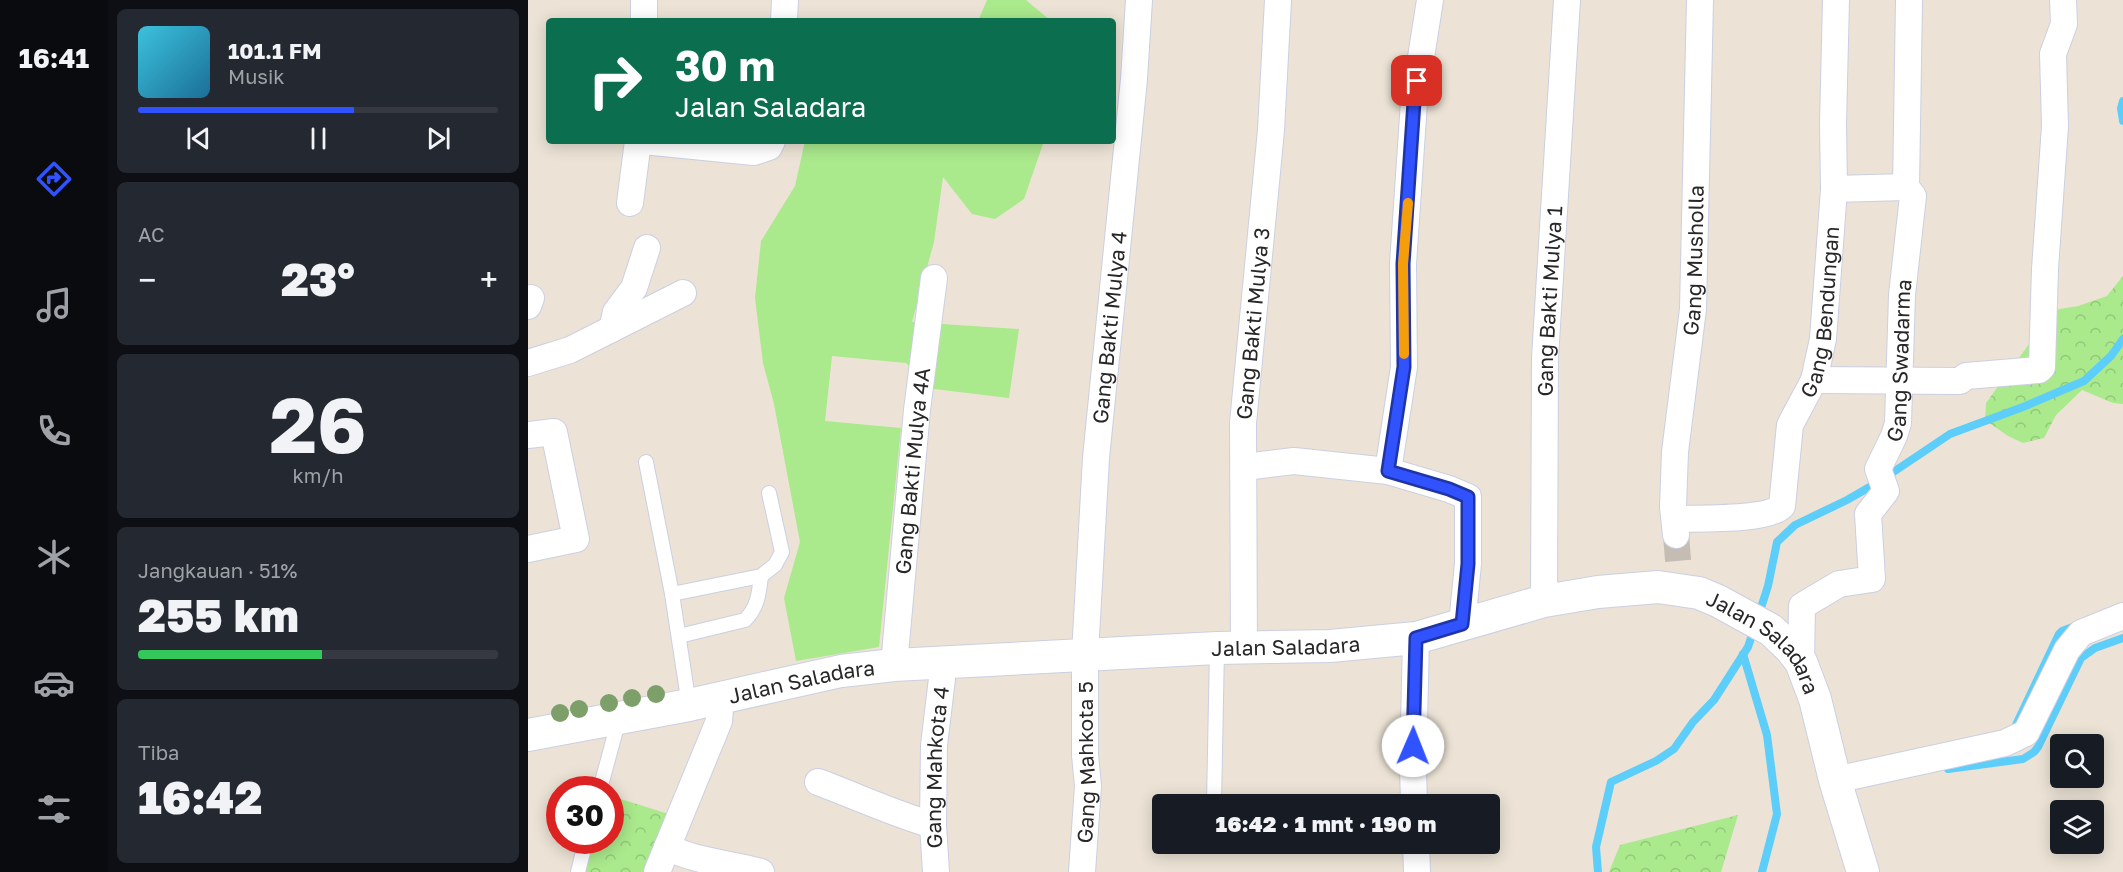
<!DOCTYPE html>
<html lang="id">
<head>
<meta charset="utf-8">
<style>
  :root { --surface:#171b24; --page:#242831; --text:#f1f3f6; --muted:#9ea1a6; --line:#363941; --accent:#3052ff }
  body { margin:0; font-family:"Golos Text",sans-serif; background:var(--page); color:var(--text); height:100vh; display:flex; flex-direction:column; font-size:22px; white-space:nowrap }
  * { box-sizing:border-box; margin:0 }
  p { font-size:20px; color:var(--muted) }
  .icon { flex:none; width:33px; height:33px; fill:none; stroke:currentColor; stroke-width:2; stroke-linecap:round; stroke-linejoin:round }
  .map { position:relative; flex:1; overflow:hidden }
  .details { display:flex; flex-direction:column; gap:9px; padding:9px; background:#0d0f14; width:420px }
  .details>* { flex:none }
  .hud { position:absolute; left:18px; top:18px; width:570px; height:126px; border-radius:6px; box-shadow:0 3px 15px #0003; background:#0b6e4f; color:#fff; overflow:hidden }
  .buttons { position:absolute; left:1522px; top:734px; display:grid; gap:12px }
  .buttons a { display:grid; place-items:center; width:54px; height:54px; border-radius:6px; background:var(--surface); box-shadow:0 3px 15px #0003; font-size:30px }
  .speed { position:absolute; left:18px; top:776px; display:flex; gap:12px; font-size:30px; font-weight:700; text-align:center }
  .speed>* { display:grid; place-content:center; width:78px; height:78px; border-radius:50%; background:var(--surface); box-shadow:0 3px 15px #0003; line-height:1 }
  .speed .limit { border:9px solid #d22; background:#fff; color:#111 }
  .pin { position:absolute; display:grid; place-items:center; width:51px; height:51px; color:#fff; margin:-26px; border-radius:12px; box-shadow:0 3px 9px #0006 }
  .me { position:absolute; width:66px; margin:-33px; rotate:1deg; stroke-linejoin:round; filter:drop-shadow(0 0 4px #0008) }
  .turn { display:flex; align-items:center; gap:21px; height:126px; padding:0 30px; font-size:27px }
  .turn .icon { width:78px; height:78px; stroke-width:2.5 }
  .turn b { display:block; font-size:42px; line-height:51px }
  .big { font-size:45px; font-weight:800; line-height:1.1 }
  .details .widget { flex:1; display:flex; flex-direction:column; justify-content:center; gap:9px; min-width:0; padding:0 21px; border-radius:9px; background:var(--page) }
  .details .dial { align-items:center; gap:0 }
  .dial b { font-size:78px; line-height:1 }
  .song { display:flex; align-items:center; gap:18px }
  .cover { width:72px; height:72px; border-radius:9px; background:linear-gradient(135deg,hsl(190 70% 55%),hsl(200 70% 35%)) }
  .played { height:6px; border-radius:3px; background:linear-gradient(90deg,var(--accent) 60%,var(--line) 60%) }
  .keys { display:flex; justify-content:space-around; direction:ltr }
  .heat { display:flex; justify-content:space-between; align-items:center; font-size:33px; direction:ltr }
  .charge { height:9px; border-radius:4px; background:linear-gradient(90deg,#34c759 51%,var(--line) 0) }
  .trip { position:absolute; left:624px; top:794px; width:348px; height:60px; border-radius:6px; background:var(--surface); box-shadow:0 3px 15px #0003; font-weight:800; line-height:60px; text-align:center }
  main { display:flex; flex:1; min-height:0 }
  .tab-bar { display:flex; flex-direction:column; width:108px; justify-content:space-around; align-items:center; background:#090b0e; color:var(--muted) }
  .tab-bar .icon { width:42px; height:42px }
  .tab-bar .active { color:var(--accent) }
  .tab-bar b { font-size:27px; color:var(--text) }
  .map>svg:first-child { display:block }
  .grass { fill:#aae98c }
  .forest { fill:url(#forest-crowns) }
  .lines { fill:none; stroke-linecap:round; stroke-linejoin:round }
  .stream { stroke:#5dcdfa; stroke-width:8 }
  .minor-tunnel { stroke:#c5bdb3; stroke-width:26; stroke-dasharray:26 13; stroke-linecap:butt }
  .service-casing { stroke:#cbcfe2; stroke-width:16 }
  .minor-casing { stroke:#cbcfe2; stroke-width:28 }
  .tertiary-casing { stroke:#cbcfe2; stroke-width:34 }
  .service { stroke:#fff; stroke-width:14 }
  .minor { stroke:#fff; stroke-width:26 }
  .tertiary { stroke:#fff; stroke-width:32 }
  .tree { fill:#7da06a }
  .route-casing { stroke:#1f35a6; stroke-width:15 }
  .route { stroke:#3052ff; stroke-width:10 }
  .slow { stroke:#f59e0b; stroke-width:10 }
  .labels { text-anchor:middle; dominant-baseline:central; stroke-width:4.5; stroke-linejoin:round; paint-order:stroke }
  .street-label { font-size:21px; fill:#272727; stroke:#fff }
</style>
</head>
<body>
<main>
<nav class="tab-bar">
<b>16:41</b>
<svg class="icon active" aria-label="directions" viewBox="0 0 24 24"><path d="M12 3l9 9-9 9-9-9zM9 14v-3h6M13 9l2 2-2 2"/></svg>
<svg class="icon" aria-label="music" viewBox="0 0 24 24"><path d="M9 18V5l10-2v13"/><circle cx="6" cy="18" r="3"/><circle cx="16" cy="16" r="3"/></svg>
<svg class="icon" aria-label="phone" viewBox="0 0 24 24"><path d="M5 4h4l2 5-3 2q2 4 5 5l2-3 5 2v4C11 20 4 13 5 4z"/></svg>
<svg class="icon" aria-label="climate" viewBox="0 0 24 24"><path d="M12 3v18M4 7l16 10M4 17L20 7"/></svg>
<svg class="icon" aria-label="car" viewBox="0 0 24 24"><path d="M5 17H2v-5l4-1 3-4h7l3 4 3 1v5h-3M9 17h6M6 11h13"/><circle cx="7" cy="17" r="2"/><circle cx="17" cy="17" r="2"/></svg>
<svg class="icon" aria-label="filters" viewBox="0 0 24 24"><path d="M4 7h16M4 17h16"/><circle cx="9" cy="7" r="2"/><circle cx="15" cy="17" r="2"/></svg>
</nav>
<section class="details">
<div class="widget">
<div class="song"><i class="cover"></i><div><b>101.1 FM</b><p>Musik</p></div></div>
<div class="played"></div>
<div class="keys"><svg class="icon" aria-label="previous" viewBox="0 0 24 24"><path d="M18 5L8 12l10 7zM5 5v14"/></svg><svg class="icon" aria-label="pause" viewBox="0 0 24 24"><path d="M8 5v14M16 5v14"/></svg><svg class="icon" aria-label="next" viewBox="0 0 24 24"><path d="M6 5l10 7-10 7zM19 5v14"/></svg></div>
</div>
<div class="widget"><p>AC</p>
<div class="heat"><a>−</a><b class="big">23°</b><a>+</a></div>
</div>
<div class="widget dial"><b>26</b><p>km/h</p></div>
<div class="widget"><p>Jangkauan · 51%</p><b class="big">255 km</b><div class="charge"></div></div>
<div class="widget"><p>Tiba</p><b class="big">16:42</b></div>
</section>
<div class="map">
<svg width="1595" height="872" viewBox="0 0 1595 872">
  <defs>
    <pattern id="forest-crowns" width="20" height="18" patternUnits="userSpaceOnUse" patternTransform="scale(1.5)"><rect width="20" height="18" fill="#aae98c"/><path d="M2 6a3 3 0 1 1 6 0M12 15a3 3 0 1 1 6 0" fill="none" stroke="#92c879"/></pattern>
  </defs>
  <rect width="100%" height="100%" fill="#ece3d6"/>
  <g class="grass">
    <path d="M459 0H498L523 21H450Z"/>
    <path d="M277 141H516L496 199 467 219 444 214 415 177 406 242 384 322 491 329 481 398 406 389 378 363 304 356 297 421 373 428 351 647 268 661 256 598 272 542 246 404 235 363 227 298 233 241 267 186Z"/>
  </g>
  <g class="forest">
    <path d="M1595 276V404L1585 403 1554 390 1528 415 1516 438 1495 443 1480 436 1457 420 1458 403 1526 310 1550 306 1579 296Z"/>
    <path d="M83 796 144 815 121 872H43L53 840H82Z"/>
    <path d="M1210 815 1193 872H1081L1092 845Z"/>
  </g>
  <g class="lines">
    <g class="stream">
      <path d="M1595 101 1593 108 1595 121"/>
      <path d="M1230 617 1240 586 1249 542 1267 525 1319 500 1352 481 1422 434 1495 407 1556 381 1583 356 1595 339"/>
      <path d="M1215 654 1239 735 1249 814 1234 872"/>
      <path d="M1488 725 1531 634 1534 631 1550 625"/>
      <path d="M1420 769 1495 759 1506 752 1510 747 1553 658 1567 648 1595 638"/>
      <path d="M1070 872 1068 847 1083 782 1128 761 1146 749 1165 722 1186 700 1220 647 1226 629"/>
    </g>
    <path class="minor-tunnel" d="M1148 535 1151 572"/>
    <g class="service-casing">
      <g id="service">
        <path d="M118 462 144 594 161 705"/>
        <path d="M144 594 233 576 247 565 254 552 241 493"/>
        <path d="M151 636 217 620C230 607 231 593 233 576"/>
        <path d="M72 789 91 719"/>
        <path d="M686 804 689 648"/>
        <path d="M50 872 58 840"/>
      </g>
    </g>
    <g class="minor-casing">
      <g id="minor">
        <path d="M902 0 886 102 875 264 876 367 860 471 921 489 940 497V564L934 624"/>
        <path d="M116 21V0"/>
        <path d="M256 21 257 0"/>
        <path d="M115 141 226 152 241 147 244 141"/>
        <path d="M1306 189 1378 187"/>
        <path d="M102 203 110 141"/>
        <path d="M0 306 3 298"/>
        <path d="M84 329 88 312 106 288 119 248"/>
        <path d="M0 363 42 350 155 293"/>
        <path d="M1286 380 1432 381 1438 376 1511 370 1514 367 1517 269 1527 126 1525 54 1536 24 1535 0"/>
        <path d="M0 435 26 432 48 539 0 549"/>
        <path d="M717 467 766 461 860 471"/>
        <path id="s1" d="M1147 519C1170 518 1239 521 1254 506L1262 425 1286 380 1295 339 1306 189 1305 123 1308 0"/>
        <path id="s2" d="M1148 535 1145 507 1147 452 1165 309 1172 0"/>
        <path id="s3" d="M1016 601 1017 358 1039 0"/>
        <path id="s4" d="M716 647 715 423 743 130 750 0"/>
        <path id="s5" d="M1273 662 1274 606 1311 584 1344 579 1340 514 1358 491 1350 469 1366 436 1370 423 1374 295 1385 196 1378 187 1381 0"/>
        <path id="s6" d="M366 665 389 410 406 278"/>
        <path d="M1307 780 1477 743 1498 733 1539 650 1553 633 1595 616"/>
        <path d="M290 782C328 796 366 814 405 825"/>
        <path d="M886 804 885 768 888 638"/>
        <path d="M888 843 889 872"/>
        <path d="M139 847C169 862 201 863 233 872"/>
        <path d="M129 872 191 721 193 697"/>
        <path id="s7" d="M408 872 405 825 406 745 416 662"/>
        <path id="s8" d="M554 872 560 786 557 755V654L568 458 606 79 611 0"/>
      </g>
    </g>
    <g class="tertiary-casing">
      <g id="tertiary">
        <path id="s9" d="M0 735 161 705 313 671 366 665 689 648 802 646 888 638 1016 601 1070 592 1130 587 1171 593 1190 601 1243 630 1263 649 1273 662 1287 699 1307 780 1335 872"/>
      </g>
    </g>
    <use href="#service" class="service"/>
    <use href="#minor" class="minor"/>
    <use href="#tertiary" class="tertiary"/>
  </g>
  <g class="tree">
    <circle cx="128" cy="694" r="9"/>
    <circle cx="104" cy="698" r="9"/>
    <circle cx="81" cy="703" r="9"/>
    <circle cx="51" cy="709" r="9"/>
    <circle cx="32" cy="713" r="9"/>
  </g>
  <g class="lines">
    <g class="route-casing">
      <path id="route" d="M885 746 888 638 934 624 940 564V497L921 489 860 471 876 367 875 264 886 102 889 81"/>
    </g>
    <use href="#route" class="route"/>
    <path class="slow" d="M876 354 875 264 880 203"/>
  </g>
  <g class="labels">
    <g class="street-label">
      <text stroke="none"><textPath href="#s2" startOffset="276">Gang Musholla</textPath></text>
      <text stroke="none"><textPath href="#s3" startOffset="300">Gang Bakti Mulya 1</textPath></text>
      <text stroke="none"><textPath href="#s1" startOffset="310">Gang Bendungan</textPath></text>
      <text stroke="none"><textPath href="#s4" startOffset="324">Gang Bakti Mulya 3</textPath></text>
      <text stroke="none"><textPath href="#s8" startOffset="546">Gang Bakti Mulya 4</textPath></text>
      <text stroke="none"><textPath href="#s5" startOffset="363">Gang Swadarma</textPath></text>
      <text stroke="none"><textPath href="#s6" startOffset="195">Gang Bakti Mulya 4A</textPath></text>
      <text stroke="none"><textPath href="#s9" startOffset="765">Jalan Saladara</textPath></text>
      <text stroke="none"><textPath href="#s9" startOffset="1269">Jalan Saladara</textPath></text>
      <text stroke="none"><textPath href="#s9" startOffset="279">Jalan Saladara</textPath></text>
      <text stroke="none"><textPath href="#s8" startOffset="110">Gang Mahkota 5</textPath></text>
      <text stroke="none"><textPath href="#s7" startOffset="105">Gang Mahkota 4</textPath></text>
    </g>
  </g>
</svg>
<div class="buttons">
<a><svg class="icon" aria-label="search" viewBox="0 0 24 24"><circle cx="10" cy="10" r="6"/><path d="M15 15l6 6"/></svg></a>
<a><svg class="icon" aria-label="layers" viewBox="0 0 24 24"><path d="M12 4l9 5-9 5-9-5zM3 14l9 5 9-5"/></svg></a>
</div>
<div class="speed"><div class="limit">30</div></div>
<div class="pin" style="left:889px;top:81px;background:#d93025"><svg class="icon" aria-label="arrive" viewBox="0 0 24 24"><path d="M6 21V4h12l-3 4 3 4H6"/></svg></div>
<svg class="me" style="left:885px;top:746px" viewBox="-20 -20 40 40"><circle r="19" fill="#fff"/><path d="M0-13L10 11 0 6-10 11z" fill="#3052ff"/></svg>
<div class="trip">16:42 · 1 mnt · 190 m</div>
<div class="hud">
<div class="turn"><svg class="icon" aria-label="right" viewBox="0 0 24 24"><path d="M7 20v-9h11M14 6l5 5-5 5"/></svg><div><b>30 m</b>Jalan Saladara</div></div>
</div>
</div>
</main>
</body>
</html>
